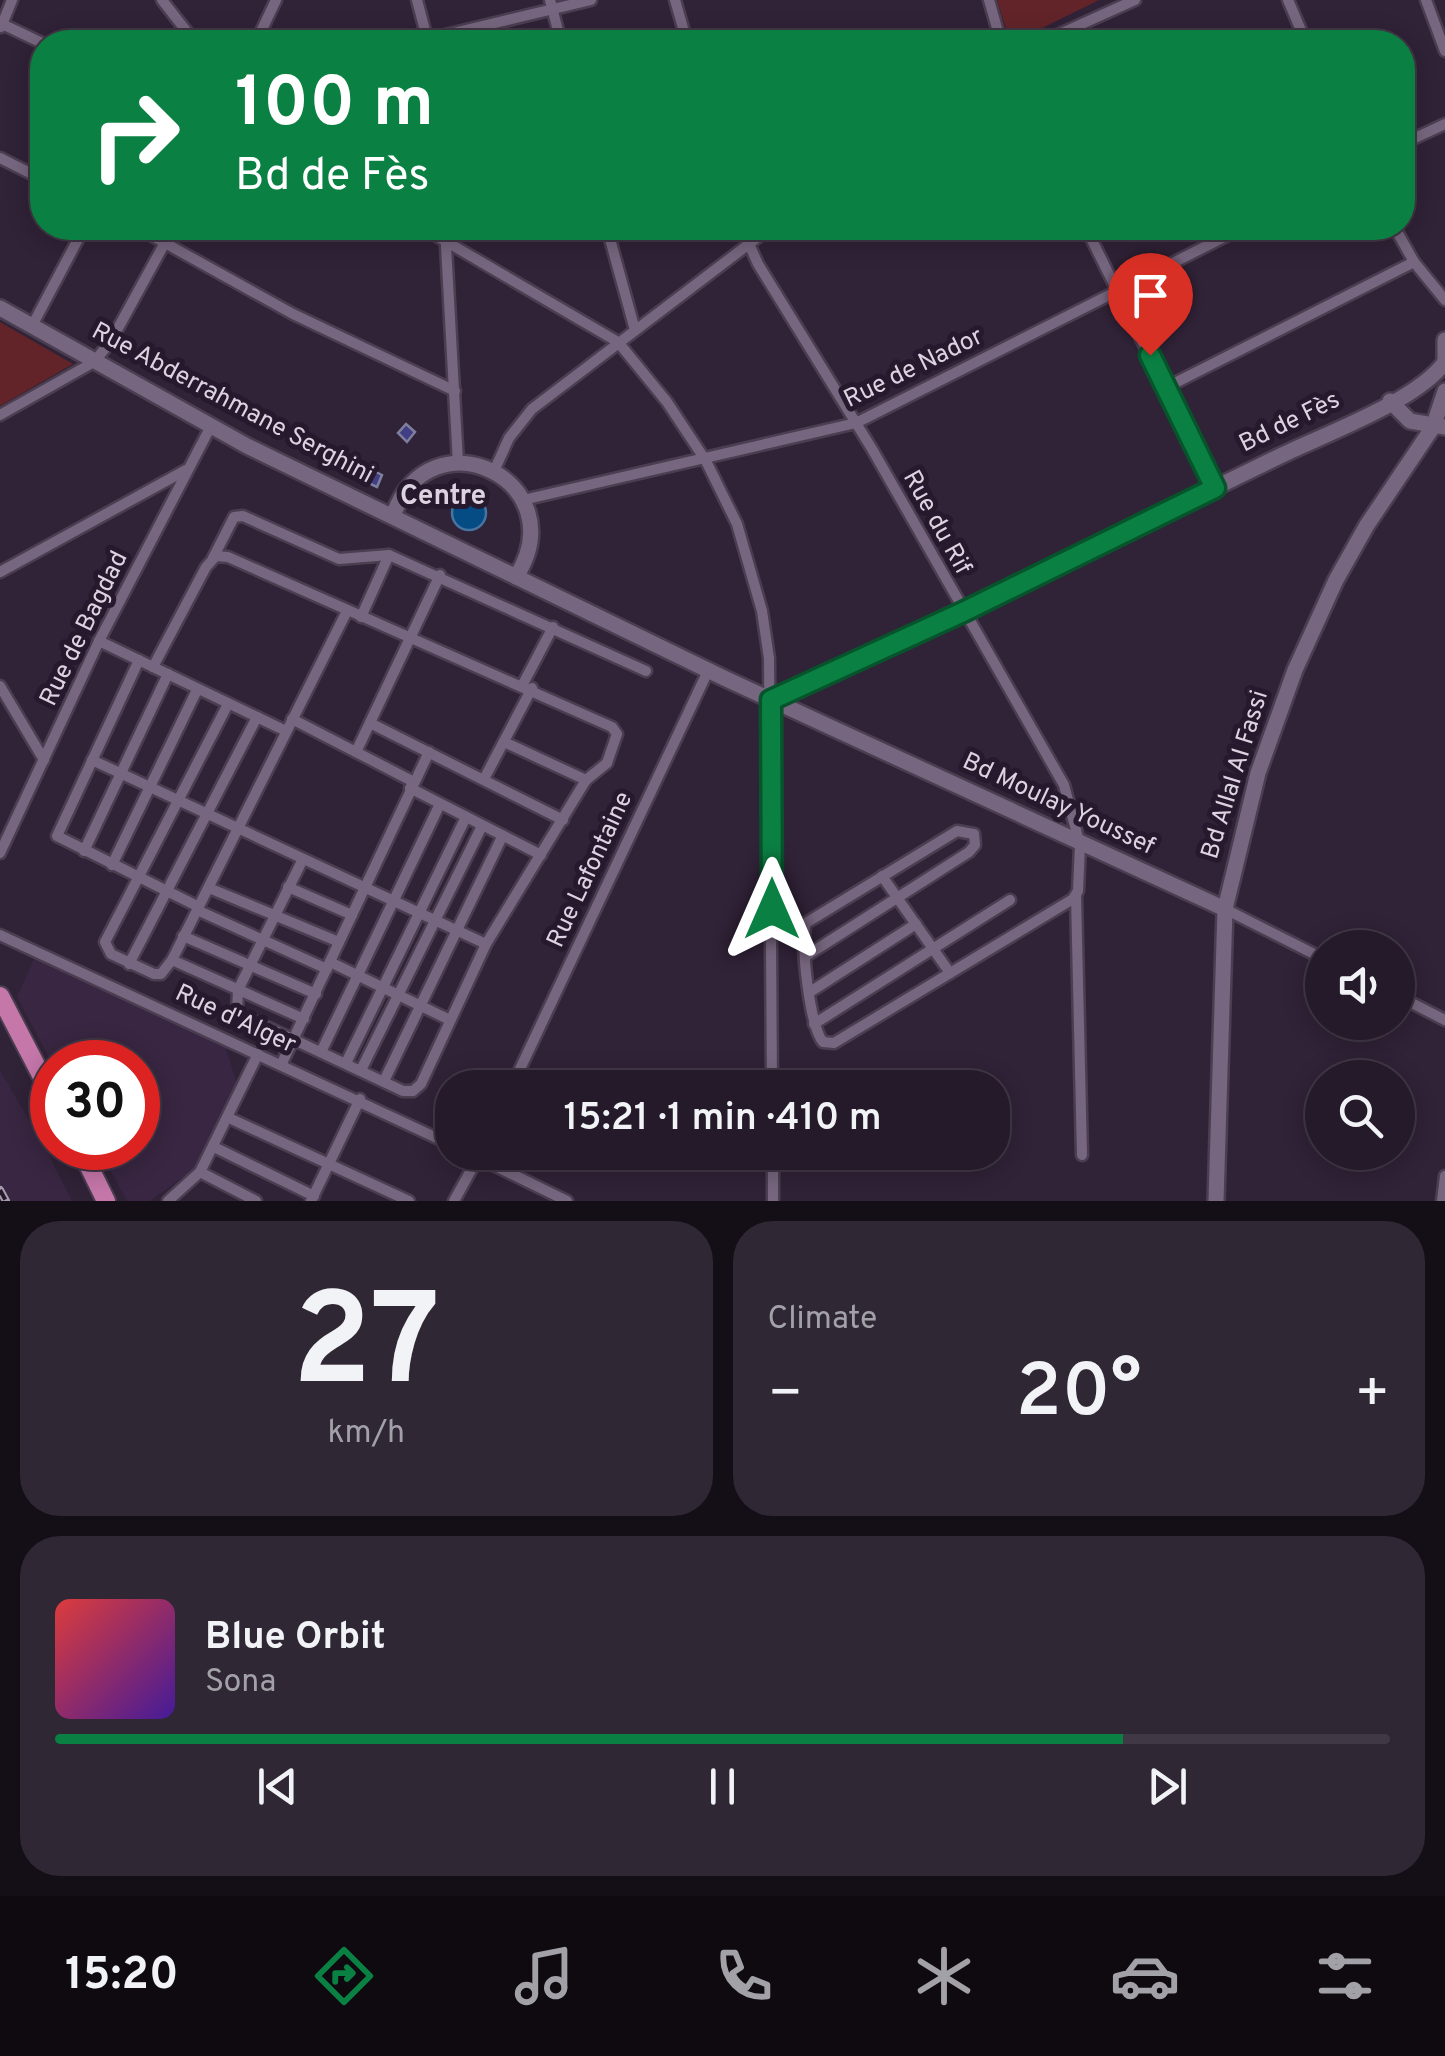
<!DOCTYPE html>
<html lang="en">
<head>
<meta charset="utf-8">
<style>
  :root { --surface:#241a29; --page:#302735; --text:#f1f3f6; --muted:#a3a1a8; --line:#413846; --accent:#0b8043 }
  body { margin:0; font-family:Overpass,sans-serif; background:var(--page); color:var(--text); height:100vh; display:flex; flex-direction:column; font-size:38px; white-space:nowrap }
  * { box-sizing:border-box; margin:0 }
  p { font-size:32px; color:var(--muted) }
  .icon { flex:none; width:55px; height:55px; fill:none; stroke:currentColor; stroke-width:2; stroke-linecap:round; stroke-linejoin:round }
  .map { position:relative; height:1201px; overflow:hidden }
  .details { display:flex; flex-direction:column; gap:20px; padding:20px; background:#140e17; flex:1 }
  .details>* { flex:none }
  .top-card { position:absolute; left:30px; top:30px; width:1385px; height:210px; border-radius:40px; box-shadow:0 5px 25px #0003,0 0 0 2px var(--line); background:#0b8043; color:#fff; overflow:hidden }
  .fabs { position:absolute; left:1305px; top:930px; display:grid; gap:20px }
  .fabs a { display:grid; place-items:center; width:110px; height:110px; border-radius:50%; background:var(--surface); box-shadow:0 5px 25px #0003,0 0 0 2px var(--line); font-size:50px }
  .speed { position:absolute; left:30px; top:1040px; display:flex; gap:20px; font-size:50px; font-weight:700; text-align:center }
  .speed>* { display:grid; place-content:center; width:130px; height:130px; border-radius:50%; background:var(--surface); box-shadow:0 5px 25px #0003,0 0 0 2px var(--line); line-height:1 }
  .speed .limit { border:15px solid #d22; background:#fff; color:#111 }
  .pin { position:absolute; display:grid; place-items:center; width:85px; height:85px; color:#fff; margin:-102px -42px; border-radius:50% 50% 50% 0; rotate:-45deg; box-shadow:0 0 10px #0007 }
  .pin .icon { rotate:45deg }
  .me { position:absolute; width:110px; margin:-55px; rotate:0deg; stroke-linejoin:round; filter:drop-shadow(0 0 8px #0008) }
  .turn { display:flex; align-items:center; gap:35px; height:210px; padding:0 40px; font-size:45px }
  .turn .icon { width:130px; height:130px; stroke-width:2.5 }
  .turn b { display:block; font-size:70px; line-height:85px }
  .big { font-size:75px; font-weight:600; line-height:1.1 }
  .details .widget { flex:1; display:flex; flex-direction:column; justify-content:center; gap:15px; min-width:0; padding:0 35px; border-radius:40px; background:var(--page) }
  .details .dial { align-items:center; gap:0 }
  .dial b { font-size:130px; line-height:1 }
  .song { display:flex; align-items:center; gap:30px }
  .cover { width:120px; height:120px; border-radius:15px; background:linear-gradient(135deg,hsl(0 70% 55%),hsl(260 70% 35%)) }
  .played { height:10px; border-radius:5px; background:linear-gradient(90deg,var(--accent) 80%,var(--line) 80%) }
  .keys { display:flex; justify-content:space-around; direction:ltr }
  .heat { display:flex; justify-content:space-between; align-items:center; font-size:55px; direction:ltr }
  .details .tiles { flex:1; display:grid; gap:20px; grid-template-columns:1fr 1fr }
  .widget:last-child { grid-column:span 2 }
  .trip { position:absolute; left:435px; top:1070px; width:575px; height:100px; border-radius:40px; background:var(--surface); box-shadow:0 5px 25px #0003,0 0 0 2px var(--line); font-weight:600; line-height:100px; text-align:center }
  .tabs { display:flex; height:160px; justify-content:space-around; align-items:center; background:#0e0a10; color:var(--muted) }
  .tabs .icon { width:70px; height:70px }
  .tabs .active { color:var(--accent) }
  .tabs b { font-size:45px; color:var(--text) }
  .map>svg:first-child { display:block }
  .built { fill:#392642 }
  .green { fill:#622429 }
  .water { fill:#054c85; stroke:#4674a1; stroke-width:2.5 }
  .building { fill:#413e84; stroke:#7d7f9c; stroke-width:2.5 }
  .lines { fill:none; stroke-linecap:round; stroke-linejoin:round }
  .street-casing { stroke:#4b3e51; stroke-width:15 }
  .secondary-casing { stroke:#4b3e51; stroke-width:20 }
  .primary-casing { stroke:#4b3e51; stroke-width:22 }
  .street { stroke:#77667f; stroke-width:10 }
  .secondary { stroke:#77667f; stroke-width:15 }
  .primary { stroke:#c577aa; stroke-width:18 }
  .rail-casing { stroke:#a79dad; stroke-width:8 }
  .rail { stroke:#26182d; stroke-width:4; stroke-dasharray:11; stroke-linecap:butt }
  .route-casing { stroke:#07532c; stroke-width:25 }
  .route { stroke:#0b8043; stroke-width:18 }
  .labels { text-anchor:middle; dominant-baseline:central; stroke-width:10; stroke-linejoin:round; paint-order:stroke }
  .street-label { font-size:25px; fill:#dcd3e1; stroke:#26182d }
  .neighbourhood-label { font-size:28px; font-weight:bold; fill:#dcd3e1; stroke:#26182d }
</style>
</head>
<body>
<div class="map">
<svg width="1445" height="1201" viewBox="0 0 1445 1201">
  <rect width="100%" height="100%" fill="#302237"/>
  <g class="built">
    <path d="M34 959 225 1046 237 1084 193 1170 150 1201H127L98 1148H138V1062L52 1063 17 997Z"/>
    <path d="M0 1070 49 1155 72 1201H0Z"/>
  </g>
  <g class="green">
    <path d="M997 0H1099L1014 42H1010Z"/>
    <path d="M0 322 73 364 0 406Z"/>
  </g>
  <circle class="water" cx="469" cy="513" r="17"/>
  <g class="building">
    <path d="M406 424 415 432 407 442 398 433Z"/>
    <path d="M370 469 382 475 377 487 364 481Z"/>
  </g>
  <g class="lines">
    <g class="street-casing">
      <g id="street">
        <path d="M162 0 195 42"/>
        <path d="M417 0 428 42"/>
        <path d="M550 0 561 42"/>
        <path d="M675 0 687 42"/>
        <path d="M989 0 1001 42"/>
        <path d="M1288 0 1306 42"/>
        <path d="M1426 0 1445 51"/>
        <path d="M0 23 42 43"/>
        <path d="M1 27 12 0"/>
        <path d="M256 42 276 0"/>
        <path d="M416 42 591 0"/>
        <path d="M1042 42 1135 0"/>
        <path d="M1402 144 1445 124"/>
        <path d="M0 158 42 179"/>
        <path d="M138 228 293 314 455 391"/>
        <path d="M423 228 618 342 667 402 706 461 737 524 762 611 769 658 772 1088"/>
        <path d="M445 228 458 463"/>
        <path d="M607 228 635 330"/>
        <path d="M742 228 758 264 872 449 1064 785 1080 845 1078 891 1073 899 834 1043 823 1042C810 1027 800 943 806 923L957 831 974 834 975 845 969 852 806 956"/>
        <path d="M1086 228 1215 488"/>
        <path d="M1395 228 1414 262 1445 300"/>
        <path d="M32 326 84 228"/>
        <path d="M1165 388 1414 262"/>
        <path d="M0 415 94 362 111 341 173 228"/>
        <path d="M494 471 509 438 532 409 770 228"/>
        <path d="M523 500 856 423 1242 228"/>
        <path d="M213 558 234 517 243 516 339 559 389 555 646 671"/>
        <path d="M0 572 186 470"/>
        <path d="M361 617 389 555"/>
        <path d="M99 641 286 731"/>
        <path d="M139 660 57 836 199 907"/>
        <path d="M153 667 206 567 216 556 228 557 612 727 617 734 607 763 586 780"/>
        <path d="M523 684 553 627"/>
        <path d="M0 686 44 760"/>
        <path d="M228 704 105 942 111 954 154 974H161L172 960 347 611"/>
        <path d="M292 719 414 782"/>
        <path d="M370 723 563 820"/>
        <path d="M356 752 440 575"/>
        <path d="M92 760 486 944"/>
        <path d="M484 779 532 688"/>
        <path d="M410 788 541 855"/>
        <path d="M84 851 168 674"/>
        <path d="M0 853 99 641 211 426"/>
        <path d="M303 859 238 990 237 1013 403 1091H413L421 1084 486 944 586 780 504 742"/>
        <path d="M112 865 197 690"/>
        <path d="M882 876 950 973"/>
        <path d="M288 887 352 915"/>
        <path d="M209 888 339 942"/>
        <path d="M1076 896 1082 1155"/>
        <path d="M1225 909 1322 958"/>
        <path d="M197 910 327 969"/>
        <path d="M0 935 452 1145"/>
        <path d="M183 936 316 994"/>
        <path d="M172 960 304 1019"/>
        <path d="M330 962 450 1020"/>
        <path d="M129 964 257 717"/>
        <path d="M810 992 916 924"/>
        <path d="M1398 996 1445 1020"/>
        <path d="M814 1024 1010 900"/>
        <path d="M321 1052 440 804"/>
        <path d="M282 1063 429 752"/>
        <path d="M346 1063 466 817"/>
        <path d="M361 1070 482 826"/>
        <path d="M384 1081 502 837"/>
        <path d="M511 1088 708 671"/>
        <path d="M229 1118 409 1201"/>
        <path d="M214 1147 314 1196"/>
        <path d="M467 1152 567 1201"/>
        <path d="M773 1152V1201"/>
        <path d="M200 1172 256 1201"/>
        <path d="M168 1201 200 1172 258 1054"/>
        <path d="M311 1201 360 1099"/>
        <path d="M454 1201 480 1154"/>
        <path d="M1442 1201 1445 1176"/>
      </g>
    </g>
    <g class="secondary-casing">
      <g id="secondary">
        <path d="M0 308 247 446 724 678 1225 909"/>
        <path d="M1445 340V362"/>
        <path d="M1390 401 1410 421 1445 427"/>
        <path d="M393 516C430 410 577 481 516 577"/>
        <path d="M771 700C942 620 1111 539 1280 456 1325 434 1417 401 1445 362"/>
        <path d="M1216 1201 1225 909 1258 773 1295 670 1336 580 1367 525 1433 427 1445 391"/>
      </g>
    </g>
    <g class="primary-casing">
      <g id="primary">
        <path d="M0 996 52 1096"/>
        <path d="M80 1148 106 1201"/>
      </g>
    </g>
    <use href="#street" class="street"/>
    <use href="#secondary" class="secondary"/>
    <use href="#primary" class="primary"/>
    <g class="rail-casing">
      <path id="rail" d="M0 1190 6 1201"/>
    </g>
    <use href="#rail" class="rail"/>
  </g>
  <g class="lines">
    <g class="route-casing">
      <path id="route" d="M772 909 771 700 963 612 1215 488 1150 355"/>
    </g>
    <use href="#route" class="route"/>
  </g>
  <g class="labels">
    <g class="street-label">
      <text transform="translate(914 369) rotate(-26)">Rue de Nador</text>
      <text transform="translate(232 404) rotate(28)">Rue Abderrahmane Serghini</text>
      <text transform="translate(1290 423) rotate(-26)">Bd de Fès</text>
      <text transform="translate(936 523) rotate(61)">Rue du Rif</text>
      <text transform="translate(85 629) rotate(-64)">Rue de Bagdad</text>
      <text transform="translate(1236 775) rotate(-73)">Bd Allal Al Fassi</text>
      <text transform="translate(1058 805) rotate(25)">Bd Moulay Youssef</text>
      <text transform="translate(591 870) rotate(-65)">Rue Lafontaine</text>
      <text transform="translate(235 1020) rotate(25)">Rue d'Alger</text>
    </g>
    <g class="neighbourhood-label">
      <text x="443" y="497">Centre</text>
    </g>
  </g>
</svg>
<div class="fabs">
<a><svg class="icon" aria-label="sound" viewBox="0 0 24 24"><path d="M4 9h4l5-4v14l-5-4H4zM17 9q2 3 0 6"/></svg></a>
<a><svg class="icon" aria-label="search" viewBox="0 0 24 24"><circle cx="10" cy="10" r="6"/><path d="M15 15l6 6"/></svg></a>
</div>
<div class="speed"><div class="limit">30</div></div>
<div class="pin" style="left:1150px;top:355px;background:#d93025"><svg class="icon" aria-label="arrive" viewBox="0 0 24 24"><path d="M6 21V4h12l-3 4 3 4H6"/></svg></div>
<svg class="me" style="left:772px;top:909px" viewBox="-20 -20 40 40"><path d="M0-17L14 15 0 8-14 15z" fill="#0b8043" stroke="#fff" stroke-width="4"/></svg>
<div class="trip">15:21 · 1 min · 410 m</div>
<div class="top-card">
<div class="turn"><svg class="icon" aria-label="right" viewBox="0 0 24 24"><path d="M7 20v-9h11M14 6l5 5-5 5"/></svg><div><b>100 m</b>Bd de Fès</div></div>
</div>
</div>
<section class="details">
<div class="tiles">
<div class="widget dial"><b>27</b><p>km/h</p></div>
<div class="widget"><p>Climate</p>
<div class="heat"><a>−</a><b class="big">20°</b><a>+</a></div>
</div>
<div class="widget">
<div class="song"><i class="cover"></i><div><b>Blue Orbit</b><p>Sona</p></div></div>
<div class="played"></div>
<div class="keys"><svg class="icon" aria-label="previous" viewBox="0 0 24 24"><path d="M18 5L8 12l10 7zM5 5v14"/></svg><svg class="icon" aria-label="pause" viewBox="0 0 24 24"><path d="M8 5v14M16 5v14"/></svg><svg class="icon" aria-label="next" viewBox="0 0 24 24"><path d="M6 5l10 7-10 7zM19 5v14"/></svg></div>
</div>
</div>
</section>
<nav class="tabs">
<b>15:20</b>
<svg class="icon active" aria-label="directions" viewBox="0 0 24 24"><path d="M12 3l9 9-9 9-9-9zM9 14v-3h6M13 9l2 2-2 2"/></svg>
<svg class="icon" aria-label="music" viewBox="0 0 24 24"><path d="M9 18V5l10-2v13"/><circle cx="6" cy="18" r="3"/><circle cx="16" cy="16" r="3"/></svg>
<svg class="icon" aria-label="phone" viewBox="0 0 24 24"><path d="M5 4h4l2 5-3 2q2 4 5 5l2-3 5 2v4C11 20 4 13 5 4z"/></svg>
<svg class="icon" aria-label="climate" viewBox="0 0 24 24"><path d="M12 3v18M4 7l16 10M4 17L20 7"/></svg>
<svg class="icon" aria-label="car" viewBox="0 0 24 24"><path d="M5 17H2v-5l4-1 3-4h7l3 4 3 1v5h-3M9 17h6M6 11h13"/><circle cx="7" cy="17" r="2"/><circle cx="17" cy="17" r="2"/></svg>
<svg class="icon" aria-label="filters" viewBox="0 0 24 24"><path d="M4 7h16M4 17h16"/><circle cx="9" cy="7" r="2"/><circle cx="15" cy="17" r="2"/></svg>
</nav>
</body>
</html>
